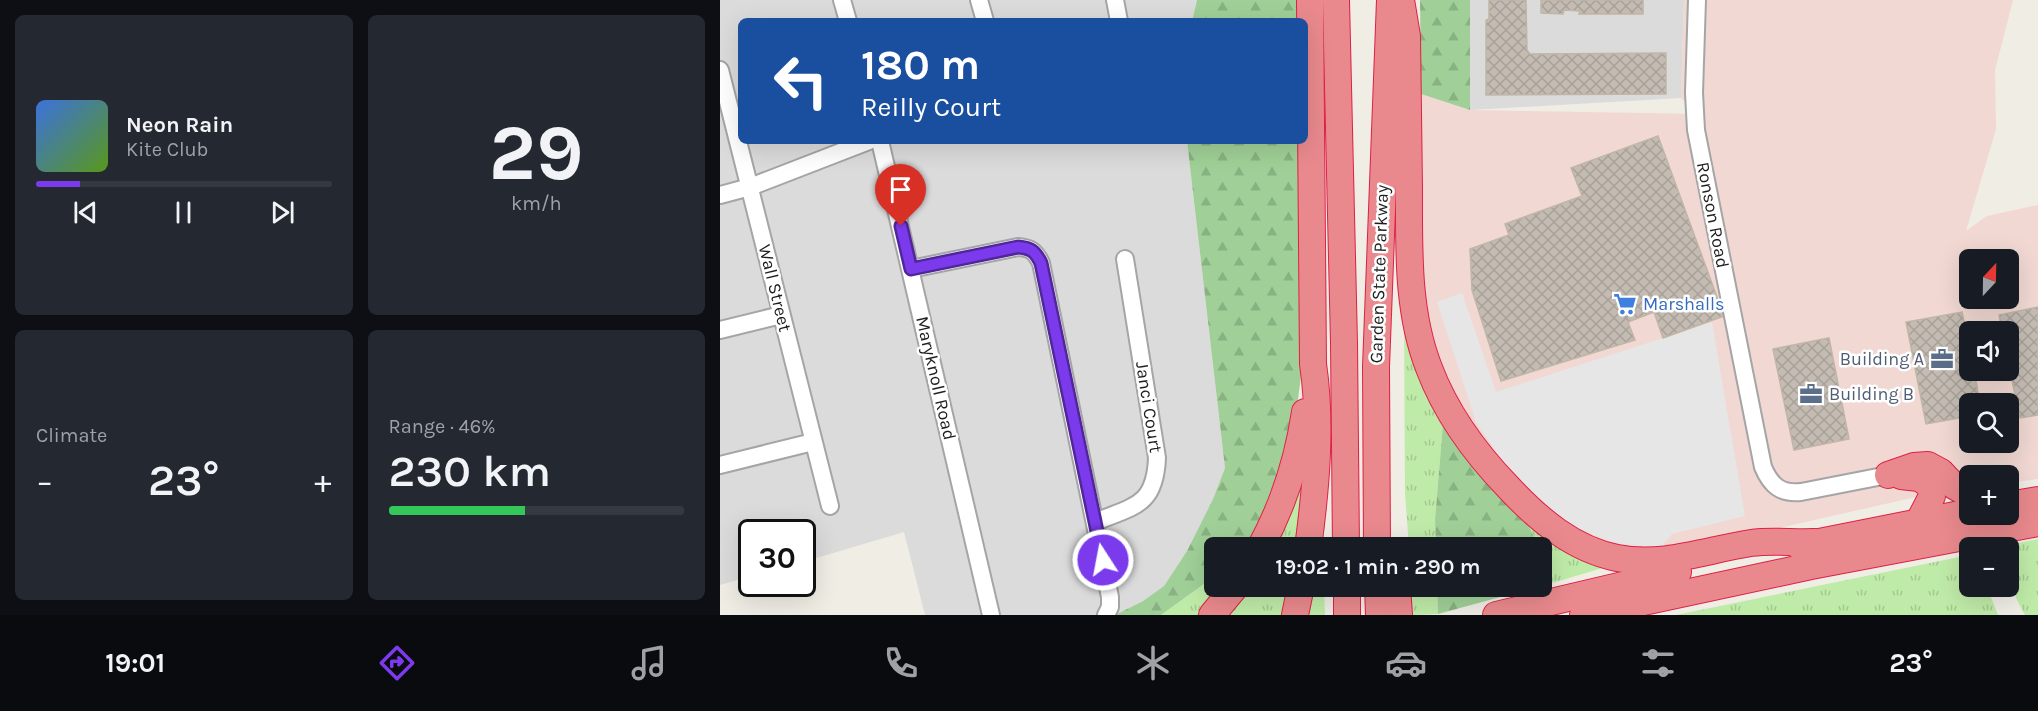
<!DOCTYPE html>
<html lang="en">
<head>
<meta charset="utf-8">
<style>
  :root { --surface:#171b24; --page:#242831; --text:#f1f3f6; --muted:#9ea1a6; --line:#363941; --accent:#7c3aed }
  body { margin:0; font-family:Karla,sans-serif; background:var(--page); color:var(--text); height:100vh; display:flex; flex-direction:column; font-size:22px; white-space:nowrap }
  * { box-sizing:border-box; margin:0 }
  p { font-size:20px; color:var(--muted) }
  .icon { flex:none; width:33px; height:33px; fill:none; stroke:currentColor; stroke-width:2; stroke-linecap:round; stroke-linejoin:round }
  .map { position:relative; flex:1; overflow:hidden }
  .side { display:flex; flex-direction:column; gap:15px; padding:15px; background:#0d0f14; width:720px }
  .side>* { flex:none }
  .guide { position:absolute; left:18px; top:18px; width:570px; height:126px; border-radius:9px; box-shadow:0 6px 24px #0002; background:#1a4fa0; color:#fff; overflow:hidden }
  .needle { width:39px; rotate:22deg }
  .controls { position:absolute; left:1239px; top:249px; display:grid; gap:12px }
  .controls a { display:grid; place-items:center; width:60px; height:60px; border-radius:9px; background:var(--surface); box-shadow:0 6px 24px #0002; font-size:30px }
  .speed { position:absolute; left:18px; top:519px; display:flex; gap:12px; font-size:30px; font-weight:700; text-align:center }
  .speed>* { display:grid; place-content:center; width:78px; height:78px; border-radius:50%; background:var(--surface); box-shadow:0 6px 24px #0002; line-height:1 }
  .speed .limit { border:3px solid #111; border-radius:9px; background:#fff; color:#111 }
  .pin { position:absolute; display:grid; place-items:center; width:51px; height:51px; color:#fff; margin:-62px -26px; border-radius:50% 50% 50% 0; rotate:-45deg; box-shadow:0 0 6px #0007 }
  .pin .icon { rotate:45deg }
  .me { position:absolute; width:66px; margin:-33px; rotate:349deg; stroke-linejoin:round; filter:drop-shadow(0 0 4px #0008) }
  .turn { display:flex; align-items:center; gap:21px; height:126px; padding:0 24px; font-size:27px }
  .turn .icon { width:78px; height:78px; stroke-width:2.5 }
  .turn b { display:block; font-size:42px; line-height:51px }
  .big { font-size:45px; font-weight:600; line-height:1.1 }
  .side .tile { flex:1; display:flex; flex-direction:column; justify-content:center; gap:9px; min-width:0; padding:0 21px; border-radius:9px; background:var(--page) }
  .side .dial { align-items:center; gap:0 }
  .dial b { font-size:78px; line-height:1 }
  .song { display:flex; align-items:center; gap:18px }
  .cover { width:72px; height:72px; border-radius:9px; background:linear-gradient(135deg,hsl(220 70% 55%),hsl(90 70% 35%)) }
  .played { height:6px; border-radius:3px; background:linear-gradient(90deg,var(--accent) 15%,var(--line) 15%) }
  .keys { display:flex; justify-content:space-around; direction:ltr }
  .heat { display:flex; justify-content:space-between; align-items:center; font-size:33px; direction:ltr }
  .charge { height:9px; border-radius:4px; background:linear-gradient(90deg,#34c759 46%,var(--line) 0) }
  .side .tiles { flex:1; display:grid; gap:15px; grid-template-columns:repeat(2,1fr) }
  .trip { position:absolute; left:484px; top:537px; width:348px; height:60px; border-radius:9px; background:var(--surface); box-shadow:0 6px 24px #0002; font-weight:600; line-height:60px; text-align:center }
  .tab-bar { display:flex; height:96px; justify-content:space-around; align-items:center; background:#090b0e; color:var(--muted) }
  .tab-bar .icon { width:42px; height:42px }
  .tab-bar .selected { color:var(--accent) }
  .tab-bar b { font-size:27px; color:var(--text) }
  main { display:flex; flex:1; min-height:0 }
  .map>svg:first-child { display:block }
  .residential { fill:#dcdbdb }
  .commercial { fill:#f1d8d2; fill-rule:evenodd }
  .grass { fill:url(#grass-tufts) }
  .forest { fill:url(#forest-firs) }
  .parking { fill:#e6e6e6 }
  .building { fill:url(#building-cross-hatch); stroke:#c1b6a6; stroke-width:1.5 }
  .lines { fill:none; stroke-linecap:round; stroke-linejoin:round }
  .minor-casing { stroke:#a5a5a5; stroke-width:20 }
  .highway-casing { stroke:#de2046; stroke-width:28 }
  .minor { stroke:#fff; stroke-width:16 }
  .highway { stroke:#e9898d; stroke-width:26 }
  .route-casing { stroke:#51269a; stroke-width:15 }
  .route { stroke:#7c3aed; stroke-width:10 }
  .labels { text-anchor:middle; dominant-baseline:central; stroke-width:5; stroke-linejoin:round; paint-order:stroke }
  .street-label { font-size:18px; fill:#1e1e1e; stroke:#fff }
  .shop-label { font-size:18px; fill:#366cbe; stroke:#fff; text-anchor:start }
  .service-label { font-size:18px; fill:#4e5e75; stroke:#fff; text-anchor:end }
</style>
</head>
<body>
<main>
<section class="side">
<div class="tiles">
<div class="tile">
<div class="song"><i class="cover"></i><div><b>Neon Rain</b><p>Kite Club</p></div></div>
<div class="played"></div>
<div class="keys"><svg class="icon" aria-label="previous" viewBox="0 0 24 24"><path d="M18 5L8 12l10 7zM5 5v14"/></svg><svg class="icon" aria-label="pause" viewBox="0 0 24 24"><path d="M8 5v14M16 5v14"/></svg><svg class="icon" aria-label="next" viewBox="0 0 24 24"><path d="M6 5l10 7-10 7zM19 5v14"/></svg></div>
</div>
<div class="tile dial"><b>29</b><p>km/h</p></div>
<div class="tile"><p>Climate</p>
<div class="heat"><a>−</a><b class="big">23°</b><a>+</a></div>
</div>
<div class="tile"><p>Range · 46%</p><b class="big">230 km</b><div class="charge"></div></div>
</div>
</section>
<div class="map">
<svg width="1318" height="615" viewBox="0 0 1318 615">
  <defs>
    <pattern id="grass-tufts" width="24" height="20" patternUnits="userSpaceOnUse" patternTransform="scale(1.5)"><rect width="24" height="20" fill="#bfeba8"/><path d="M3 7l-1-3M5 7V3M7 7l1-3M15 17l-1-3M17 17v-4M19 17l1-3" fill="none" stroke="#a4c990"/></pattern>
    <pattern id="forest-firs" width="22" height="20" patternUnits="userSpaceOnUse" patternTransform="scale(1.5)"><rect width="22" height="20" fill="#a0d097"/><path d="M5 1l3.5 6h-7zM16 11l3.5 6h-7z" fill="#89b282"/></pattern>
    <pattern id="building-cross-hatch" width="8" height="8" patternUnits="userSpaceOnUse" patternTransform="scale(1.5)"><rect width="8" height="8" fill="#c4bcb3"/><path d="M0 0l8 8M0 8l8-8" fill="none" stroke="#a8a19a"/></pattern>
  </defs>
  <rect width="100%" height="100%" fill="#efede4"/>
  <g class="residential">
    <path d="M0 0H477L472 21H21V141H467L505 468 493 499 467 551 444 586 423 601 395 615H205L184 532 83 562 82 532H32L31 576 0 585Z"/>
    <path d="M750 0H964L961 98 750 110Z"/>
  </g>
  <path class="commercial" d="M964 0H1293L1275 70 1276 129 1246 231 1267 216 1318 205V479L1295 482 1288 476H1250L1249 485 1046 531 927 555 839 528 765 450 714 362 698 287 701 94 750 110 980 114 961 98ZM1250 260H1288V298H1250ZM1250 332H1288V370H1250ZM1250 404H1288V442H1250Z"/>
  <g class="grass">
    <path d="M684 311 723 423 715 520 716 547H689L685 493Z"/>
    <path d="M584 454 582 516 578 547 546 548Z"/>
    <path d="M804 516 893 565 822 586V572L828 565 822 553V548L819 547Z"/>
    <path d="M1318 539V615H1305C1290 589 1285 574 1294 544Z"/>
    <path d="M1249 555 1250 586 1267 587 1278 615H956Z"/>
    <path d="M484 584 495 585V586L508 587 481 615H441Z"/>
    <path d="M522 587H572L562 615H497Z"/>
    <path d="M590 587H604L605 615H583Z"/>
    <path d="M691 587H717L718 614 693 615Z"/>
  </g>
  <g class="forest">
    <path d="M477 0H581V21H472Z"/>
    <path d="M700 0H750V110L701 94Z"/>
    <path d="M467 141H582L584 354 573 436 555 489 527 547 495 548V585L484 584 441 615H395L423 601 444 586 467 551 493 499 505 468Z"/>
    <path d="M723 423 804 516 819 547 716 548 715 520Z"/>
    <path d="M717 587V586L809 587 806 590 718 614Z"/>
  </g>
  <path class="parking" d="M742 293 776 392 992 322 1025 516 952 534 941 547 896 544 842 522 791 474 756 422 717 302Z"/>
  <g class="building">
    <path d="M769 0H806L807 50 810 54 946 53V94L766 95V20L769 19Z"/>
    <path d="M821 0H923V14H859L860 11 844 10 843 14 821 13Z"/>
    <path d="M938 136 1004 316 943 338 934 312 908 322 915 340 781 381 752 290 750 249 789 235 785 224 862 196 851 168Z"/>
    <path d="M1318 307V415L1300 418 1288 362V332H1282L1279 315Z"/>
    <path d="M1242 312 1250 348V370H1254L1260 404H1250V416L1206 424 1186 322Z"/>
    <path d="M1109 338 1129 439 1074 450 1053 349Z"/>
  </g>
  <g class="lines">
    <g class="minor-casing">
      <g id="minor">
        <path d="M122 0 128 21"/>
        <path d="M259 0 265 21"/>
        <path d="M395 0 399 21"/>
        <path d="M977 0 974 93 976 130 1043 467C1051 486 1061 494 1081 492L1168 475"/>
        <path d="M0 70 110 506"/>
        <path d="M160 141 271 615"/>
        <path d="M0 195 30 187 149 141"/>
        <path d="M191 269 298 247C311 248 315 251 321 263L390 597V607L386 615"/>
        <path d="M0 330 61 315"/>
        <path d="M0 465 93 442"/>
        <path d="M375 522C414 506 435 506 437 458L405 259"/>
      </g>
    </g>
    <g class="highway-casing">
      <g id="highway">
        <path d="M616 0 624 343 626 548"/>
        <path d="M681 0 687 36C688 87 688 138 689 189 689 249 687 312 709 368 726 413 756 454 789 488 819 520 853 549 897 558 943 567 986 550 1031 543 1051 540 1074 543 1094 542"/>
        <path d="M1168 475 1194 466 1208 465 1221 472 1234 486 1250 495"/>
        <path d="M1181 476 1199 478 1210 485 1212 496 1199 521"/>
        <path d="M1288 505 1318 500"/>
        <path d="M1079 546 1250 512"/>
        <path d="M540 548C563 506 578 459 585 412"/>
        <path d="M588 548C596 488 602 424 593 364L590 0"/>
        <path d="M657 548 656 367 670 0"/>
        <path d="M627 586V615"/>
        <path d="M658 586 659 615"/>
        <path d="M677 586 679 615"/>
        <path d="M492 615 516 586"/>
        <path d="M575 615 581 586"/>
        <path d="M776 615 958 572"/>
        <path d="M863 615 1091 566 1318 523"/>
      </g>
    </g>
    <use href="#minor" class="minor"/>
    <use href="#highway" class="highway"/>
  </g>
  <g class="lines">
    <g class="route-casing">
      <path id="route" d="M181 226 191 269 298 247C311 248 315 251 321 263L383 560"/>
    </g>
    <use href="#route" class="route"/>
  </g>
  <defs>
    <g id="supermarket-bare" transform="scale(1.8)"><path d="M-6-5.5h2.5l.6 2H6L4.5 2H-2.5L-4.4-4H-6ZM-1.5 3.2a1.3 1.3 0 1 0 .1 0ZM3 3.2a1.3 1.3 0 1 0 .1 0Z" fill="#3f7fe0" stroke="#fff" stroke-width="2.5" paint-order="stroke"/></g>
    <g id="office-bare" transform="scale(1.8)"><path d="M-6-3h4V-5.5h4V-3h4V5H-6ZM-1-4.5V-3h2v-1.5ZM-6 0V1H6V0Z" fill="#5c6f8a" stroke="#fff" stroke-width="2.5" paint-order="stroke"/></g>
  </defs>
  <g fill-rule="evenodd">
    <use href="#supermarket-bare" x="905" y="304"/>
    <use href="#office-bare" x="1222" y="359"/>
    <use href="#office-bare" x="1091" y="394"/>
  </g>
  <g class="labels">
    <g class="street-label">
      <text transform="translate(993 215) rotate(79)">Ronson Road</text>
      <text transform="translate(659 274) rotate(-88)">Garden State Parkway</text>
      <text transform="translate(55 288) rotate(76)">Wall Street</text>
      <text transform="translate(216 378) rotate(77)">Maryknoll Road</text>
      <text transform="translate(429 407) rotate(81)">Janci Court</text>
    </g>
    <g class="shop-label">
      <text x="923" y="304">Marshalls</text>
    </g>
    <g class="service-label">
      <text x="1204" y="359">Building A</text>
      <text x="1109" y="394" text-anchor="start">Building B</text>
    </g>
  </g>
</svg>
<div class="controls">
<a><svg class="needle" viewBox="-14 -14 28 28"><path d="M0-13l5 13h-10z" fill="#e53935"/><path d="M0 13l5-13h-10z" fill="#9ea1a6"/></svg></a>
<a><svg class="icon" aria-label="sound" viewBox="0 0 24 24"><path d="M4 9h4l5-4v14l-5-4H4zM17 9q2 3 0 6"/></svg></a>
<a><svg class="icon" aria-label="search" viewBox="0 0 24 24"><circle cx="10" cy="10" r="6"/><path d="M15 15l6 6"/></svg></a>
<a>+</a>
<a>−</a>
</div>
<div class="speed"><div class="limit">30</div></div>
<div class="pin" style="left:181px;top:226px;background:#d93025"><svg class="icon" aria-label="arrive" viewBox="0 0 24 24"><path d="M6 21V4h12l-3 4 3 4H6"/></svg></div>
<svg class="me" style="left:383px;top:560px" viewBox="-20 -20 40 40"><circle r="17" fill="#7c3aed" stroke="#fff" stroke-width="3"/><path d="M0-11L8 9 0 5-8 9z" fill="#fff"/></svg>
<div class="trip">19:02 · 1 min · 290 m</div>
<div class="guide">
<div class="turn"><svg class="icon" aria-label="left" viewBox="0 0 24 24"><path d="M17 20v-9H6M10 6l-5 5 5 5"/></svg><div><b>180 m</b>Reilly Court</div></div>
</div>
</div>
</main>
<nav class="tab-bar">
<b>19:01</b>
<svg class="icon selected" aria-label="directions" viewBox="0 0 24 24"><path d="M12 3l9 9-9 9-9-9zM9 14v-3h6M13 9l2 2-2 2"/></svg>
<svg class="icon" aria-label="music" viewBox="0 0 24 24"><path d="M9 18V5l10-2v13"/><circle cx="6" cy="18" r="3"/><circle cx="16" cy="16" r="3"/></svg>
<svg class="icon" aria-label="phone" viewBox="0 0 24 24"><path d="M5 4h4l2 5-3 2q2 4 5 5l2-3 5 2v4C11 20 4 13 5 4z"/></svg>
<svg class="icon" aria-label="climate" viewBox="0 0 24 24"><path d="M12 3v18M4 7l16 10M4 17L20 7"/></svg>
<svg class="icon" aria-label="car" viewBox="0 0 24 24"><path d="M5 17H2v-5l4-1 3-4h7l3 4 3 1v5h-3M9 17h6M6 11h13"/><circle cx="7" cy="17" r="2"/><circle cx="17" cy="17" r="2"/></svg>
<svg class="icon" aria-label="filters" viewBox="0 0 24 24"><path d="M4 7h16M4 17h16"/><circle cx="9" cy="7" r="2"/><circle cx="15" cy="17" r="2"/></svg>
<b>23°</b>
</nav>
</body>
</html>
